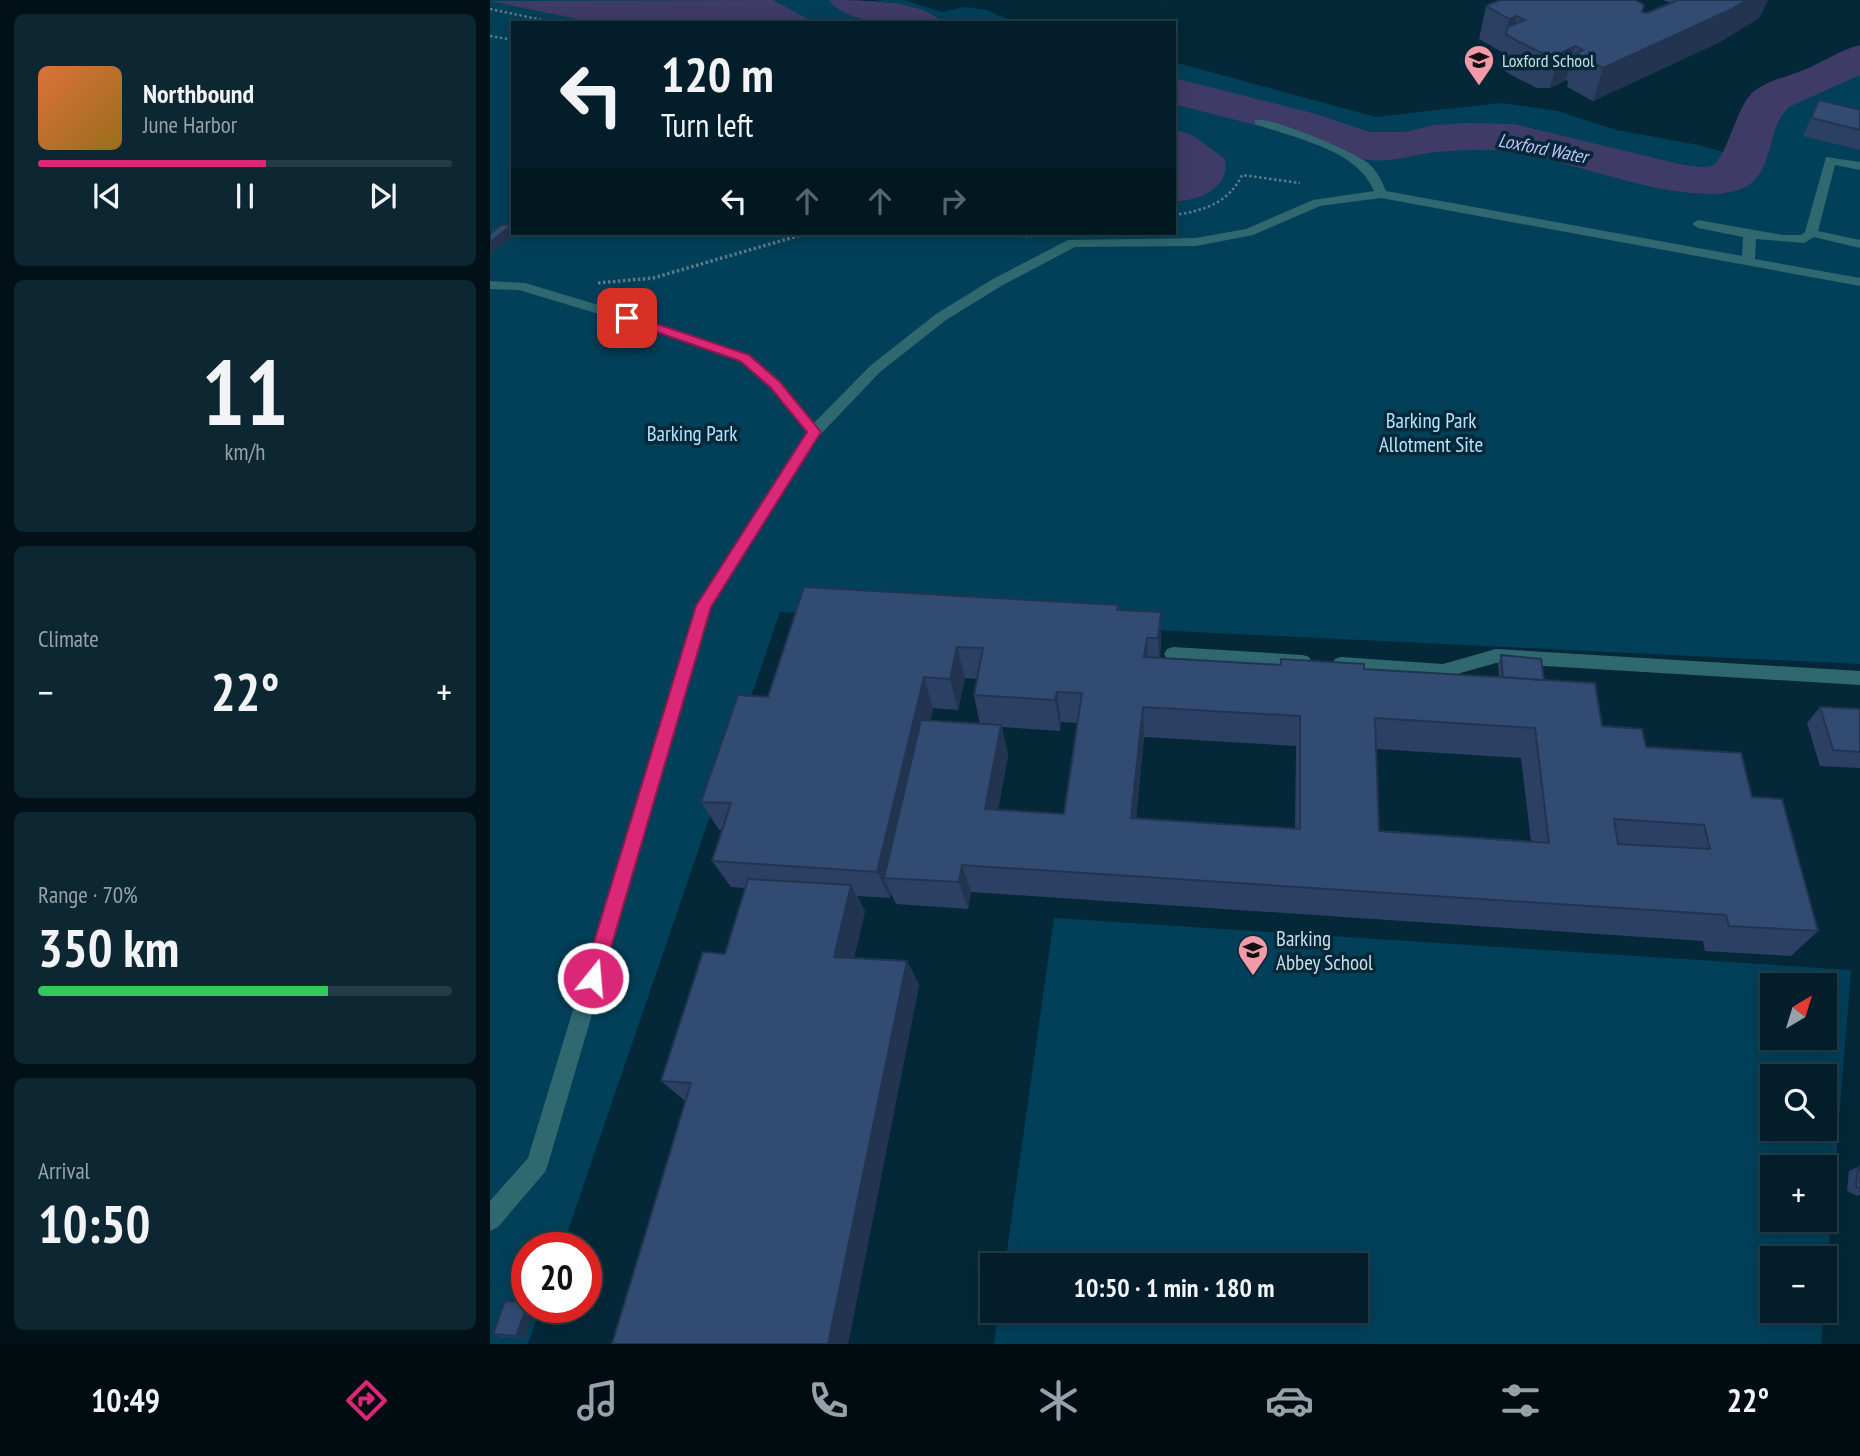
<!DOCTYPE html>
<html lang="en">
<head>
<meta charset="utf-8">
<style>
  :root { --surface:#031e2a; --page:#0d2732; --text:#f1f3f6; --muted:#97a2a8; --line:#243c47; --accent:#db2777 }
  body { margin:0; font-family:"PT Sans Narrow",sans-serif; background:var(--page); color:var(--text); height:100vh; display:flex; flex-direction:column; font-size:26px; white-space:nowrap }
  * { box-sizing:border-box; margin:0 }
  p { font-size:23px; color:var(--muted) }
  .icon { flex:none; width:38px; height:38px; fill:none; stroke:currentColor; stroke-width:2; stroke-linecap:round; stroke-linejoin:round }
  .map { position:relative; flex:1; overflow:hidden }
  .side { display:flex; flex-direction:column; gap:14px; padding:14px; background:#021017; width:490px }
  .side>* { flex:none }
  .guide { position:absolute; left:21px; top:21px; width:665px; height:214px; border-radius:0px; box-shadow:0 4px 18px #0003,0 0 0 2px var(--line); background:#031e2a; color:var(--text); overflow:hidden }
  .needle { width:46px; rotate:38deg }
  .tools { position:absolute; left:1270px; top:973px; display:grid; gap:14px }
  .tools a { display:grid; place-items:center; width:77px; height:77px; border-radius:0px; background:var(--surface); box-shadow:0 4px 18px #0003,0 0 0 2px var(--line); font-size:35px }
  .speed { position:absolute; left:21px; top:1232px; display:flex; gap:14px; font-size:35px; font-weight:700; text-align:center }
  .speed>* { display:grid; place-content:center; width:91px; height:91px; border-radius:50%; background:var(--surface); box-shadow:0 4px 18px #0003,0 0 0 2px var(--line); line-height:1 }
  .speed .limit { border:10px solid #d22; background:#fff; color:#111 }
  .pin { position:absolute; display:grid; place-items:center; width:60px; height:60px; color:#fff; margin:-30px; border-radius:14px; box-shadow:0 4px 10px #0006 }
  .me { position:absolute; width:77px; margin:-38px; rotate:17deg; stroke-linejoin:round; filter:drop-shadow(0 0 5px #0008) }
  .turn { display:flex; align-items:center; gap:24px; height:147px; padding:0 35px; font-size:32px }
  .turn .icon { width:91px; height:91px; stroke-width:2.5 }
  .turn b { display:block; font-size:49px; line-height:60px }
  .lanes { display:flex; align-items:center; height:66px; padding:0 35px; background:#0003; justify-content:center; gap:35px; direction:ltr }
  .lanes .off { opacity:.35 }
  .big { font-size:52px; font-weight:800; line-height:1.1 }
  .side .card { flex:1; display:flex; flex-direction:column; justify-content:center; gap:10px; min-width:0; padding:0 24px; border-radius:10px; background:var(--page) }
  .side .dial { align-items:center; gap:0 }
  .dial b { font-size:91px; line-height:1 }
  .song { display:flex; align-items:center; gap:21px }
  .cover { width:84px; height:84px; border-radius:10px; background:linear-gradient(135deg,hsl(20 70% 55%),hsl(40 70% 35%)) }
  .played { height:7px; border-radius:4px; background:linear-gradient(90deg,var(--accent) 55%,var(--line) 55%) }
  .keys { display:flex; justify-content:space-around; direction:ltr }
  .heat { display:flex; justify-content:space-between; align-items:center; font-size:38px; direction:ltr }
  .charge { height:10px; border-radius:5px; background:linear-gradient(90deg,#34c759 70%,var(--line) 0) }
  .trip { position:absolute; left:490px; top:1253px; width:388px; height:70px; border-radius:0px; background:var(--surface); box-shadow:0 4px 18px #0003,0 0 0 2px var(--line); font-weight:800; line-height:70px; text-align:center }
  .dock { display:flex; height:112px; justify-content:space-around; align-items:center; background:#010c11; color:var(--muted) }
  .dock .icon { width:49px; height:49px }
  .dock .selected { color:var(--accent) }
  .dock b { font-size:32px; color:var(--text) }
  main { display:flex; flex:1; min-height:0 }
  .map>svg:first-child { display:block }
  .green { fill:#024059; fill-rule:evenodd }
  .water { fill:#3f3b67 }
  .lines { fill:none; stroke-linecap:round; stroke-linejoin:round }
  .river { fill:#3f3b67; fill-rule:evenodd }
  .path-far1 { stroke:#5d7a87; stroke-width:2.5; stroke-dasharray:2.5 2.5; stroke-linecap:butt }
  .path { stroke:#5d7a87; stroke-width:3.5; stroke-dasharray:2.5 2.5; stroke-linecap:butt }
  .minor { fill:#2f686f; fill-rule:evenodd }
  .wall { fill:#2b4063; fill-rule:evenodd }
  .shaded-wall { fill:#233450 }
  .building { fill:#324b73; stroke:#233450; stroke-width:2; fill-rule:evenodd }
  .route { fill:#db2777; stroke:#8e194d; stroke-width:2 }
  .labels { text-anchor:middle; dominant-baseline:central; stroke-width:7; stroke-linejoin:round; paint-order:stroke }
  .far-poi-label { font-size:18px; fill:#ccdfe9; stroke:#042838; text-anchor:start }
  .far-water-label { font-size:19px; font-style:italic; fill:#c4c1fd; stroke:#042838 }
  .park-label { font-size:21px; fill:#b3e4ff; stroke:#042838 }
  .poi-label { font-size:21px; fill:#ccdfe9; stroke:#042838; text-anchor:start }
</style>
</head>
<body>
<main>
<section class="side">
<div class="card">
<div class="song"><i class="cover"></i><div><b>Northbound</b><p>June Harbor</p></div></div>
<div class="played"></div>
<div class="keys"><svg class="icon" aria-label="previous" viewBox="0 0 24 24"><path d="M18 5L8 12l10 7zM5 5v14"/></svg><svg class="icon" aria-label="pause" viewBox="0 0 24 24"><path d="M8 5v14M16 5v14"/></svg><svg class="icon" aria-label="next" viewBox="0 0 24 24"><path d="M6 5l10 7-10 7zM19 5v14"/></svg></div>
</div>
<div class="card dial"><b>11</b><p>km/h</p></div>
<div class="card"><p>Climate</p>
<div class="heat"><a>−</a><b class="big">22°</b><a>+</a></div>
</div>
<div class="card"><p>Range · 70%</p><b class="big">350 km</b><div class="charge"></div></div>
<div class="card"><p>Arrival</p><b class="big">10:50</b></div>
</section>
<div class="map">
<svg width="1370" height="1344" viewBox="0 0 1370 1344">
  <rect width="100%" height="100%" fill="#042838"/>
  <g class="green">
    <path d="M0 0H345L424 23H23V233H684V96L803 126 869 148 891 151 915 150 949 142 1020 141 1189 182 1227 184 1250 177 1258 167 1273 124 1283 104 1310 91 1343 79 1370 63V664L290 612 72 1248H37V1307H51L38 1344H0Z"/>
    <path d="M385 0H414L452 12 474 7 496 10 528 23H461Z"/>
    <path d="M684 62 886 117 1010 103 1068 111 1126 130 1209 145 1240 154 1231 169 1209 173 1011 129H964L902 140 872 138 820 120 684 84Z"/>
    <path d="M564 918 1361 970 1335 1295V1258H1283V1311H1334L1331 1344H504L508 1311H866V1265H515ZM1335 985V1038H1283V985ZM1335 1076V1129H1283V1076ZM1335 1167V1220H1283V1167Z"/>
  </g>
  <g class="water">
    <path d="M283 0 325 23H107L0 1Z"/>
    <path d="M684 129 702 135 735 159C740 189 709 200 684 202Z"/>
  </g>
  <g class="lines">
    <g class="river">
      <path d="M339 0C369 0 434 0 453 23 423 23 358 28 339 0Z"/>
      <path d="M1370 45V75L1299 107C1276 127 1285 174 1253 188 1200 211 1084 161 1025 152 1000 148 971 150 946 152 921 155 898 164 873 159 847 154 822 143 797 134 760 123 722 114 684 104V78L826 114 880 132H915L943 125 976 123 1024 124 1194 165C1202 166 1213 168 1221 166 1235 163 1246 108 1262 93 1277 80 1298 77 1316 69 1335 61 1350 50 1370 45Z"/>
    </g>
    <g class="path-far1">
      <path d="M0 9 67 23"/>
      <path d="M0 36 23 40"/>
      <path d="M684 215C713 211 739 203 752 175L810 183"/>
      <path d="M506 233 515 234"/>
      <path d="M315 234 318 233"/>
    </g>
    <g class="path">
      <path d="M506 233 540 236"/>
      <path d="M108 283 163 278 318 233"/>
    </g>
    <g class="minor">
      <path d="M765 120C783 117 863 151 878 163 887 171 892 181 896 191L1252 256 1253 237 1208 228 1202 224 1208 220 1293 235H1311L1315 232 1336 157 1370 162V170L1345 165 1328 231 1370 240V248L1324 237 1314 243 1266 239 1265 259 1370 278V286L891 198 830 206 763 235 706 246 585 247 513 285 456 320 390 372 329 436 222 606 58 1164 55 1172 8 1227 0 1231V1201L38 1158 206 605 316 432 281 388 250 361 132 321 29 290 0 289V281L35 283 142 315 260 355 291 382 324 423 380 366 446 314 503 279 578 240 706 238 756 229 823 200 884 191C867 149 804 138 765 124Z"/>
      <path d="M683 647 813 655 819 657 822 662 819 667 813 669 683 661 677 659 674 654 677 649Z"/>
      <path d="M1006 649 1370 671V685L1006 663 953 678 851 671 845 669 842 664 845 659 851 657 953 664Z"/>
    </g>
  </g>
  <g class="wall">
    <path d="M1010 0H1146H1145L1152 12 1157 13 1181 3 1173 0H1278L1269 18 1230 42 1103 101 1077 87 1078 81 1076 80 1060 88H1047L1021 75 1009 67 1012 52 989 39 996 6Z"/>
    <path d="M1329 100 1370 110V150L1313 136Z"/>
    <path d="M314 587 671 612V644L670 658 791 665V659L874 669 1009 677 1008 664 1011 655 1054 680 1112 726 1262 797 1328 931 1301 956 1215 951 1213 941 481 892 478 909 406 904 401 893 400 898 367 896 375 911 364 958 417 961 429 985 358 1344H122L195 1101 171 1081 235 954 255 888 241 887 222 861 232 830H229L211 802 278 697ZM475 678 487 679 484 695 490 724 440 721 443 708 468 710ZM571 722 587 723 574 814 508 810 518 755 512 727 570 731ZM654 737 806 746 805 829 646 819ZM886 749 1031 758 1041 842 889 831Z"/>
    <path d="M1330 707 1370 709V768L1330 766 1317 723Z"/>
    <path d="M1368 1167H1370V1194L1367 1196 1357 1191 1359 1171Z"/>
    <path d="M37 1302 35 1338 12 1337 3 1334Z"/>
  </g>
  <g class="shaded-wall">
    <path d="M1257 0H1278L1269 18 1230 42 1103 101 1113 68Z"/>
    <path d="M1027 16 1022 37 1017 27 1011 52 1019 19Z"/>
    <path d="M1085 46 1076 80 1060 88 1069 54Z"/>
    <path d="M21 226 23 233H24L25 235 0 255V242Z"/>
    <path d="M671 612V644L669 670 668 638Z"/>
    <path d="M657 638 658 669 654 657Z"/>
    <path d="M467 647 475 678 468 710 460 679Z"/>
    <path d="M434 677 443 708 404 878H394L401 893 400 898 387 872Z"/>
    <path d="M567 692 571 722 570 731 565 700Z"/>
    <path d="M653 707 654 737 643 846 641 818Z"/>
    <path d="M511 725 518 755 503 837 495 809Z"/>
    <path d="M472 865 481 892 478 909 469 882Z"/>
    <path d="M361 885 375 911 358 981 344 957Z"/>
    <path d="M417 961 429 985 358 1344H338Z"/>
    <path d="M37 1307H46L35 1338 26 1336Z"/>
  </g>
  <g class="building">
    <path d="M1010 0H1145L1154 5 1152 12 1157 13 1188 0H1257L1242 9 1113 68 1086 53 1093 50 1085 46 1069 54 1056 55 1029 42 1016 34 1017 27 1035 20 1027 16 1019 19 996 6Z"/>
    <path d="M1329 100 1370 110V130L1321 118Z"/>
    <path d="M12 224 21 226 0 242V234Z"/>
    <path d="M314 587 628 605 627 610 671 612 668 638H657L654 657 791 665V659L874 664V669L1105 683 1112 726 1152 729 1156 747 1251 753 1262 797 1292 799 1328 931 1239 926 1236 915 472 865 469 882 394 878 431 720 511 725 495 809 574 814 592 693 567 692 565 700 484 695 493 648 467 647 460 679 434 677 387 872 222 861 241 803 211 802 248 695 278 697ZM653 707 810 716V829L641 818ZM885 718 1045 728 1059 843 889 831ZM1124 819 1214 825 1220 849 1128 844Z"/>
    <path d="M1011 655 1051 659 1054 680 1013 677Z"/>
    <path d="M1330 707 1370 709V752L1343 750Z"/>
    <path d="M258 879 361 885 344 957 417 961 338 1344H122L201 1083 171 1081 213 952 235 954Z"/>
    <path d="M1368 1167H1370V1189L1366 1187Z"/>
    <path d="M15 1301 37 1302V1306L26 1336 3 1334Z"/>
  </g>
  <path class="route" d="M137 314 259 355 290 382 331 432 221 607 112 978 109 984 103 987 96 984 93 978 206 606 317 432 281 388 250 361 132 320 131 318Z"/>
  <defs>
    <g id="school-pin" transform="scale(1.575)"><path d="M0 17L-7.5 6A9.5 9.5 0 1 1 7.5 6Z" fill="#f39aa9" stroke="#042838"/><path d="M0-5L7-2L0 1L-7-2ZM-4 1L0 2.5L4 1V4Q0 6-4 4Z" fill="#111"/></g>
  </defs>
  <g fill-rule="evenodd">
    <use href="#school-pin" x="989" y="60"/>
    <use href="#school-pin" x="763" y="950"/>
  </g>
  <g class="labels">
    <g class="far-poi-label">
      <text x="1012" y="60">Loxford School</text>
    </g>
    <g class="far-water-label">
      <text transform="translate(1053 148) rotate(11)">Loxford Water</text>
    </g>
    <g class="park-label">
      <text x="941" y="420">Barking Park<tspan x="941" dy="24">Allotment Site</tspan></text>
      <text x="202" y="433">Barking Park</text>
    </g>
    <g class="poi-label">
      <text x="786" y="938">Barking<tspan x="786" dy="24">Abbey School</tspan></text>
    </g>
  </g>
</svg>
<div class="tools">
<a><svg class="needle" viewBox="-14 -14 28 28"><path d="M0-13l5 13h-10z" fill="#e53935"/><path d="M0 13l5-13h-10z" fill="#97a2a8"/></svg></a>
<a><svg class="icon" aria-label="search" viewBox="0 0 24 24"><circle cx="10" cy="10" r="6"/><path d="M15 15l6 6"/></svg></a>
<a>+</a>
<a>−</a>
</div>
<div class="speed"><div class="limit">20</div></div>
<div class="pin" style="left:137px;top:318px;background:#d93025"><svg class="icon" aria-label="arrive" viewBox="0 0 24 24"><path d="M6 21V4h12l-3 4 3 4H6"/></svg></div>
<svg class="me" style="left:103px;top:978px" viewBox="-20 -20 40 40"><circle r="17" fill="#db2777" stroke="#fff" stroke-width="3"/><path d="M0-11L8 9 0 5-8 9z" fill="#fff"/></svg>
<div class="trip">10:50 · 1 min · 180 m</div>
<div class="guide">
<div class="turn"><svg class="icon" aria-label="left" viewBox="0 0 24 24"><path d="M17 20v-9H6M10 6l-5 5 5 5"/></svg><div><b>120 m</b>Turn left</div></div>
<div class="lanes"><svg class="icon" aria-label="left" viewBox="0 0 24 24"><path d="M17 20v-9H6M10 6l-5 5 5 5"/></svg><svg class="icon off" aria-label="ahead" viewBox="0 0 24 24"><path d="M12 20V5M6 11l6-6 6 6"/></svg><svg class="icon off" aria-label="ahead" viewBox="0 0 24 24"><path d="M12 20V5M6 11l6-6 6 6"/></svg><svg class="icon off" aria-label="right" viewBox="0 0 24 24"><path d="M7 20v-9h11M14 6l5 5-5 5"/></svg></div>
</div>
</div>
</main>
<nav class="dock">
<b>10:49</b>
<svg class="icon selected" aria-label="directions" viewBox="0 0 24 24"><path d="M12 3l9 9-9 9-9-9zM9 14v-3h6M13 9l2 2-2 2"/></svg>
<svg class="icon" aria-label="music" viewBox="0 0 24 24"><path d="M9 18V5l10-2v13"/><circle cx="6" cy="18" r="3"/><circle cx="16" cy="16" r="3"/></svg>
<svg class="icon" aria-label="phone" viewBox="0 0 24 24"><path d="M5 4h4l2 5-3 2q2 4 5 5l2-3 5 2v4C11 20 4 13 5 4z"/></svg>
<svg class="icon" aria-label="climate" viewBox="0 0 24 24"><path d="M12 3v18M4 7l16 10M4 17L20 7"/></svg>
<svg class="icon" aria-label="car" viewBox="0 0 24 24"><path d="M5 17H2v-5l4-1 3-4h7l3 4 3 1v5h-3M9 17h6M6 11h13"/><circle cx="7" cy="17" r="2"/><circle cx="17" cy="17" r="2"/></svg>
<svg class="icon" aria-label="filters" viewBox="0 0 24 24"><path d="M4 7h16M4 17h16"/><circle cx="9" cy="7" r="2"/><circle cx="15" cy="17" r="2"/></svg>
<b>22°</b>
</nav>
</body>
</html>
